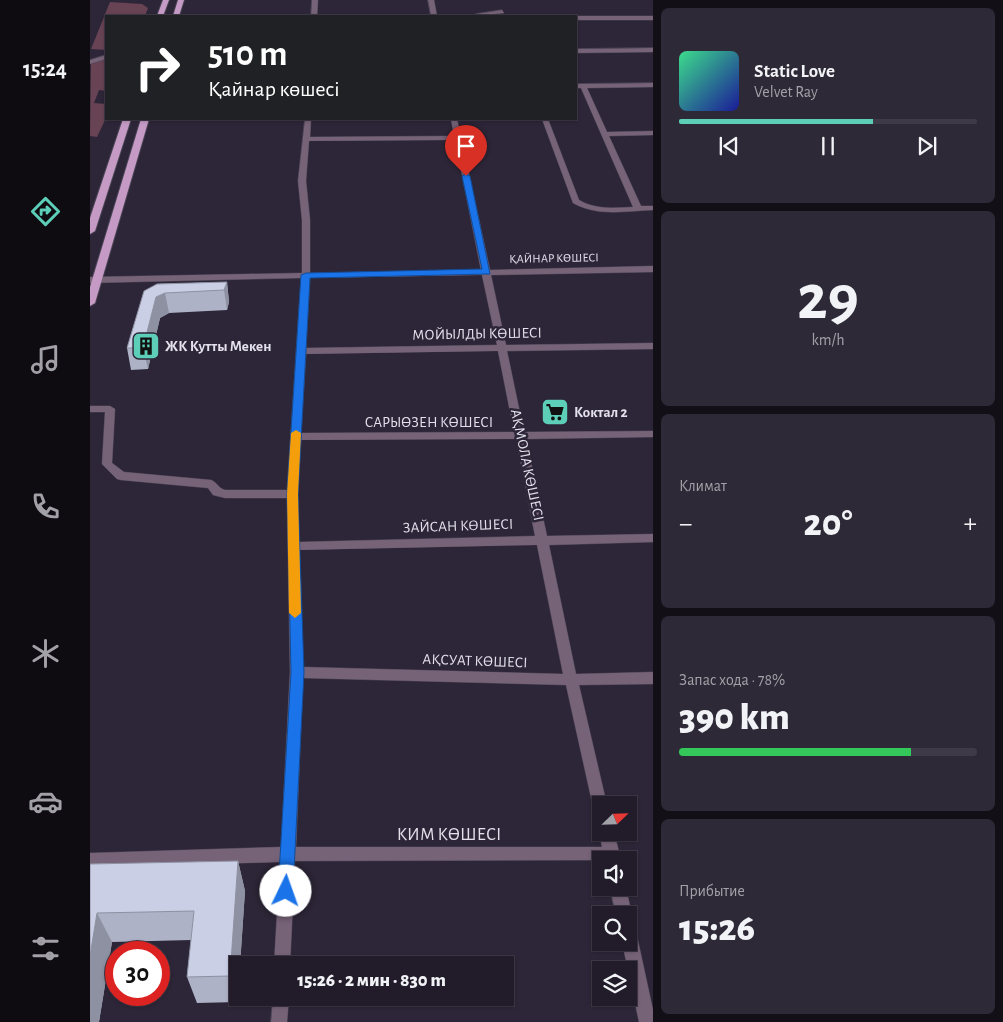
<!DOCTYPE html>
<html lang="ru">
<head>
<meta charset="utf-8">
<style>
  :root { --surface:#221c2a; --page:#2e2936; --text:#f1f3f6; --muted:#a2a1a8; --line:#3f3a47; --accent:#5dceb8 }
  body { margin:0; font-family:"Alegreya Sans",sans-serif; background:var(--page); color:var(--text); height:100vh; display:flex; flex-direction:column; font-size:19px; white-space:nowrap }
  * { box-sizing:border-box; margin:0 }
  p { font-size:16px; color:var(--muted) }
  .icon { flex:none; width:28px; height:28px; fill:none; stroke:currentColor; stroke-width:2; stroke-linecap:round; stroke-linejoin:round }
  .map { position:relative; flex:1; overflow:hidden }
  .details { display:flex; flex-direction:column; gap:8px; padding:8px; background:#130f17; width:350px }
  .details>* { flex:none }
  .banner { position:absolute; left:15px; top:15px; width:472px; height:105px; border-radius:0px; box-shadow:0 1px 4px #0004,0 0 0 1px var(--line); background:#202124; color:#fff; overflow:hidden }
  .needle { width:32px; rotate:67deg }
  .fabs { position:absolute; left:502px; top:796px; display:grid; gap:10px }
  .fabs a { display:grid; place-items:center; width:45px; height:45px; border-radius:0px; background:var(--surface); box-shadow:0 1px 4px #0004,0 0 0 1px var(--line); font-size:25px }
  .speed { position:absolute; left:15px; top:941px; display:flex; gap:10px; font-size:25px; font-weight:700; text-align:center }
  .speed>* { display:grid; place-content:center; width:65px; height:65px; border-radius:50%; background:var(--surface); box-shadow:0 1px 4px #0004,0 0 0 1px var(--line); line-height:1 }
  .speed .limit { border:8px solid #d22; background:#fff; color:#111 }
  .pin { position:absolute; display:grid; place-items:center; width:42px; height:42px; color:#fff; margin:-51px -21px; border-radius:50% 50% 50% 0; rotate:-45deg; box-shadow:0 0 5px #0007 }
  .pin .icon { rotate:45deg }
  .me { position:absolute; width:55px; margin:-28px; rotate:3deg; stroke-linejoin:round; filter:drop-shadow(0 0 4px #0008) }
  .turn { display:flex; align-items:center; gap:18px; height:105px; padding:0 20px; font-size:22px }
  .turn .icon { width:65px; height:65px; stroke-width:2.5 }
  .turn b { display:block; font-size:35px; line-height:42px }
  .big { font-size:38px; font-weight:800; line-height:1.1 }
  .details .tile { flex:1; display:flex; flex-direction:column; justify-content:center; gap:8px; min-width:0; padding:0 18px; border-radius:8px; background:var(--page) }
  .details .dial { align-items:center; gap:0 }
  .dial b { font-size:65px; line-height:1 }
  .song { display:flex; align-items:center; gap:15px }
  .cover { width:60px; height:60px; border-radius:8px; background:linear-gradient(135deg,hsl(150 70% 55%),hsl(240 70% 35%)) }
  .played { height:5px; border-radius:2px; background:linear-gradient(90deg,var(--accent) 65%,var(--line) 65%) }
  .keys { display:flex; justify-content:space-around; direction:ltr }
  .heat { display:flex; justify-content:space-between; align-items:center; font-size:28px; direction:ltr }
  .charge { height:8px; border-radius:4px; background:linear-gradient(90deg,#34c759 78%,var(--line) 0) }
  .trip { position:absolute; left:139px; top:956px; width:285px; height:50px; border-radius:0px; background:var(--surface); box-shadow:0 1px 4px #0004,0 0 0 1px var(--line); font-weight:800; line-height:50px; text-align:center }
  main { display:flex; flex:1; min-height:0 }
  .tabs { display:flex; flex-direction:column; width:90px; justify-content:space-around; align-items:center; background:#0e0b11; color:var(--muted) }
  .tabs .icon { width:35px; height:35px }
  .tabs .active { color:var(--accent) }
  .tabs b { font-size:22px; color:var(--text) }
  .map>svg:first-child { display:block }
  .green { fill:#674354 }
  .lines { fill:none; stroke-linecap:round; stroke-linejoin:round }
  .minor-casing { stroke:#4a4455; stroke-width:1 }
  .major-casing { stroke:#4a4455; stroke-width:2 }
  .minor { fill:#776378; fill-rule:evenodd }
  .major { fill:#c59bc6; fill-rule:evenodd }
  .wall { fill:#aeb2c6 }
  .shaded-wall { fill:#8d91a1 }
  .building { fill:#cacfe6; stroke:#8d91a1 }
  .route { fill:#1a73e8; stroke:#114b97 }
  .slow { fill:#f59e0b }
  .labels { text-anchor:middle; dominant-baseline:central; stroke-width:5; stroke-linejoin:round; paint-order:stroke }
  .far-street-label { font-size:12px; fill:#e4e0ec; stroke:#2d2638 }
  .street-label { font-size:15px; fill:#e4e0ec; stroke:#2d2638 }
  .poi-label { font-size:15px; font-weight:bold; fill:#e4e0ec; stroke:#2d2638; text-anchor:start }
  .near-street-label { font-size:18px; fill:#e4e0ec; stroke:#2d2638 }
</style>
</head>
<body>
<main>
<nav class="tabs">
<b>15:24</b>
<svg class="icon active" aria-label="directions" viewBox="0 0 24 24"><path d="M12 3l9 9-9 9-9-9zM9 14v-3h6M13 9l2 2-2 2"/></svg>
<svg class="icon" aria-label="music" viewBox="0 0 24 24"><path d="M9 18V5l10-2v13"/><circle cx="6" cy="18" r="3"/><circle cx="16" cy="16" r="3"/></svg>
<svg class="icon" aria-label="phone" viewBox="0 0 24 24"><path d="M5 4h4l2 5-3 2q2 4 5 5l2-3 5 2v4C11 20 4 13 5 4z"/></svg>
<svg class="icon" aria-label="climate" viewBox="0 0 24 24"><path d="M12 3v18M4 7l16 10M4 17L20 7"/></svg>
<svg class="icon" aria-label="car" viewBox="0 0 24 24"><path d="M5 17H2v-5l4-1 3-4h7l3 4 3 1v5h-3M9 17h6M6 11h13"/><circle cx="7" cy="17" r="2"/><circle cx="17" cy="17" r="2"/></svg>
<svg class="icon" aria-label="filters" viewBox="0 0 24 24"><path d="M4 7h16M4 17h16"/><circle cx="9" cy="7" r="2"/><circle cx="15" cy="17" r="2"/></svg>
</nav>
<div class="map">
<svg width="563" height="1022" viewBox="0 0 563 1022">
  <rect width="100%" height="100%" fill="#2d2638"/>
  <g class="green">
    <path d="M20 2 52 4 58 8 55 16H16V50L1 49Z"/>
    <path d="M1 60H16V91L9 90 4 103 16 104V118L7 137 0 136Z"/>
  </g>
  <g class="lines">
    <g class="minor-casing">
      <g id="minor">
        <path d="M222 0H228L227 16H221Z"/>
        <path d="M338 0H344L347 16H341Z"/>
        <path d="M412 10 414 13 387 16 386 14Z"/>
        <rect x="486" y="16" width="77" height="4"/>
        <path d="M563 48V52L486 53V49Z"/>
        <path d="M16 55V59L0 64V60Z"/>
        <path d="M563 83V87L497 88 517 132 563 131V135L519 136 551 206H563V210C536 211 508 217 483 203L452 119H458L489 200C506 210 525 208 543 207L491 88H486V84Z"/>
        <path d="M215 119H221L220 137 364 136 361 119H367L400 270 563 266V272L401 275 416 345 563 343V349L417 351 434 432 563 431V437L436 439 457 536 563 534V542L459 545 486 674 563 672V684L489 685 517 805H511V818L506 816 504 811 476 685 213 678 206 847H512L509 832 511 827V832H524L531 860 205 861 200 965H184L190 862 0 867V853L191 847 200 672 197 498H135L123 495 118 488 31 480 27 479 12 464 15 412H0V406H20L25 409 22 463 34 472 121 480C127 482 128 488 135 490H197L211 278 0 283V277L212 273V220L208 181ZM365 140 391 270 220 273V220L216 181 219 141ZM392 275 407 345 216 348 220 278ZM408 351 424 432 211 433 216 354ZM426 439 445 536 209 542 208 494 211 440ZM447 545 473 674 213 667 209 550Z"/>
        <path d="M520 888H536L542 915 540 921 539 915H526Z"/>
        <path d="M539 928 545 930 547 936 563 1010V1022H549L532 942H539Z"/>
        <path d="M183 998H199L197 1022H181Z"/>
      </g>
    </g>
    <g class="major-casing">
      <g id="major">
        <path d="M73 0H79L73 16H67Z"/>
        <path d="M88 0H94L89 16H83Z"/>
        <path d="M33 119H41L5 231 0 234V218Z"/>
        <path d="M51 119H59L5 303 0 306V287Z"/>
      </g>
    </g>
    <use href="#minor" class="minor"/>
    <use href="#major" class="major"/>
  </g>
  <g class="wall">
    <path d="M137 282 139 302 137 310 79 313 70 318 58 369 41 370 37 348 67 284Z"/>
    <path d="M148 861 155 891 150 965H148V1002L107 1003 97 977 101 940 22 942 9 1022H0V864Z"/>
  </g>
  <g class="shaded-wall">
    <path d="M137 282 139 302 137 310 134 290Z"/>
    <path d="M75 293 79 313 70 318 58 369 53 348 66 297Z"/>
    <path d="M148 861 155 891 150 965H148V1002L140 976Z"/>
    <path d="M7 913 22 942 9 1022H0V956Z"/>
  </g>
  <g class="building">
    <path d="M137 282 134 290 75 293 66 297 53 348H37L54 291 67 284Z"/>
    <path d="M148 861 140 976 97 977 104 911 7 913 0 956V864Z"/>
  </g>
  <path class="route" d="M376 174 380 176 400 274 220 278 208 494 214 672 203 891 201 897 196 899 190 897 188 891 201 672 197 494 211 275 216 273 392 269 372 176Z"/>
  <path class="slow" d="M206 430 211 433 208 494 211 613 205 618 199 613 197 494 201 433Z"/>
  <defs>
    <g id="building-square" transform="scale(1.4375)"><rect x="-9" y="-9" width="18" height="18" rx="4" fill="#5dceb8" stroke="#2d2638"/><path d="M-4-6H4V6H1V3H-1V6H-4ZM-2.5-4.3h1.7v1.8h-1.7ZM.8-4.3h1.7v1.8H.8ZM-2.5-1h1.7V.8h-1.7ZM.8-1h1.7V.8H.8Z" fill="#111"/></g>
    <g id="supermarket-square" transform="scale(1.4375)"><rect x="-9" y="-9" width="18" height="18" rx="4" fill="#5dceb8" stroke="#2d2638"/><path d="M-6-5.5h2.5l.6 2H6L4.5 2H-2.5L-4.4-4H-6ZM-1.5 3.2a1.3 1.3 0 1 0 .1 0ZM3 3.2a1.3 1.3 0 1 0 .1 0Z" fill="#111"/></g>
  </defs>
  <g fill-rule="evenodd">
    <use href="#building-square" x="56" y="346"/>
    <use href="#supermarket-square" x="465" y="412"/>
  </g>
  <g class="labels">
    <g class="far-street-label">
      <text transform="translate(464 258) rotate(-1)">ҚАЙНАР КӨШЕСІ</text>
    </g>
    <g class="street-label">
      <text transform="translate(387 334) rotate(-1)">МОЙЫЛДЫ КӨШЕСІ</text>
      <text x="339" y="422">САРЫӨЗЕН КӨШЕСІ</text>
      <text transform="translate(437 465) rotate(78)">АҚМОЛА КӨШЕСІ</text>
      <text transform="translate(368 526) rotate(-2)">ЗАЙСАН КӨШЕСІ</text>
      <text transform="translate(385 661) rotate(2)">АҚСУАТ КӨШЕСІ</text>
    </g>
    <g class="poi-label">
      <text x="75" y="346">ЖК Кутты Мекен</text>
      <text x="484" y="412">Коктал 2</text>
    </g>
    <g class="near-street-label">
      <text x="359" y="835">КИМ КӨШЕСІ</text>
    </g>
  </g>
</svg>
<div class="fabs">
<a><svg class="needle" viewBox="-14 -14 28 28"><path d="M0-13l5 13h-10z" fill="#e53935"/><path d="M0 13l5-13h-10z" fill="#a2a1a8"/></svg></a>
<a><svg class="icon" aria-label="sound" viewBox="0 0 24 24"><path d="M4 9h4l5-4v14l-5-4H4zM17 9q2 3 0 6"/></svg></a>
<a><svg class="icon" aria-label="search" viewBox="0 0 24 24"><circle cx="10" cy="10" r="6"/><path d="M15 15l6 6"/></svg></a>
<a><svg class="icon" aria-label="layers" viewBox="0 0 24 24"><path d="M12 4l9 5-9 5-9-5zM3 14l9 5 9-5"/></svg></a>
</div>
<div class="speed"><div class="limit">30</div></div>
<div class="pin" style="left:376px;top:176px;background:#d93025"><svg class="icon" aria-label="arrive" viewBox="0 0 24 24"><path d="M6 21V4h12l-3 4 3 4H6"/></svg></div>
<svg class="me" style="left:196px;top:891px" viewBox="-20 -20 40 40"><circle r="19" fill="#fff"/><path d="M0-13L10 11 0 6-10 11z" fill="#1a73e8"/></svg>
<div class="trip">15:26 · 2 мин · 830 m</div>
<div class="banner">
<div class="turn"><svg class="icon" aria-label="right" viewBox="0 0 24 24"><path d="M7 20v-9h11M14 6l5 5-5 5"/></svg><div><b>510 m</b>Қайнар көшесі</div></div>
</div>
</div>
<section class="details">
<div class="tile">
<div class="song"><i class="cover"></i><div><b>Static Love</b><p>Velvet Ray</p></div></div>
<div class="played"></div>
<div class="keys"><svg class="icon" aria-label="previous" viewBox="0 0 24 24"><path d="M18 5L8 12l10 7zM5 5v14"/></svg><svg class="icon" aria-label="pause" viewBox="0 0 24 24"><path d="M8 5v14M16 5v14"/></svg><svg class="icon" aria-label="next" viewBox="0 0 24 24"><path d="M6 5l10 7-10 7zM19 5v14"/></svg></div>
</div>
<div class="tile dial"><b>29</b><p>km/h</p></div>
<div class="tile"><p>Климат</p>
<div class="heat"><a>−</a><b class="big">20°</b><a>+</a></div>
</div>
<div class="tile"><p>Запас хода · 78%</p><b class="big">390 km</b><div class="charge"></div></div>
<div class="tile"><p>Прибытие</p><b class="big">15:26</b></div>
</section>
</main>
</body>
</html>
